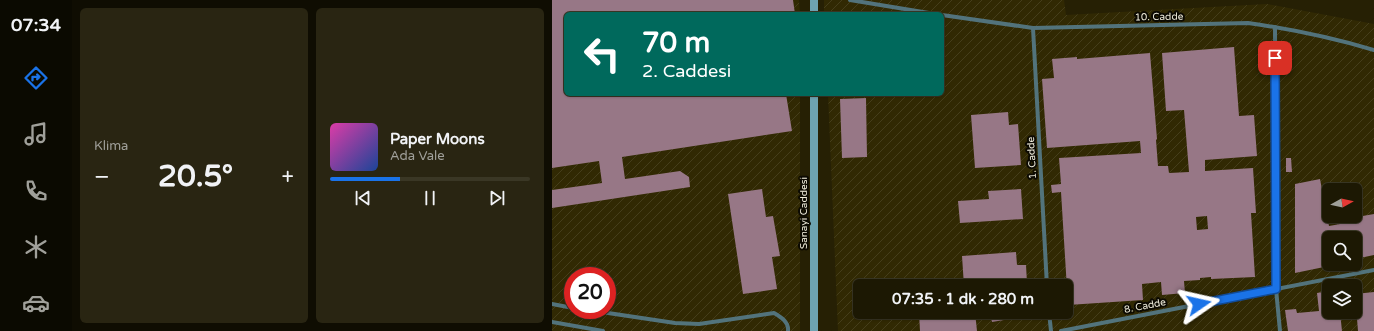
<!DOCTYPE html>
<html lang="tr">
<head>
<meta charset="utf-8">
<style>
  :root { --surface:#1c1803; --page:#292512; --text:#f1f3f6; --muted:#a0a09a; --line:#3a3725; --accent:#1a73e8 }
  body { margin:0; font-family:"Varela Round",sans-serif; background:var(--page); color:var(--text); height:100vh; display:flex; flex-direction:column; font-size:15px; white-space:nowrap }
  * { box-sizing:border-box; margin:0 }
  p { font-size:13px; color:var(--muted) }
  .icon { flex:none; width:22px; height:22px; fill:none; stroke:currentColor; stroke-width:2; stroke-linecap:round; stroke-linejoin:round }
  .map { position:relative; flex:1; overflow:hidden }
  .sheet { display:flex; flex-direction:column; gap:8px; padding:8px; background:#0f0d02; width:480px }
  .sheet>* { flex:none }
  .top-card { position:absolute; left:12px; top:12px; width:380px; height:84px; border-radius:6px; box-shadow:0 1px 3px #0004,0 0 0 1px var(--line); background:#00695c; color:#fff; overflow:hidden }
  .needle { width:26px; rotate:82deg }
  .tools { position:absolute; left:770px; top:183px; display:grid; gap:8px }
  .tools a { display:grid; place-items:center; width:40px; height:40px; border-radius:6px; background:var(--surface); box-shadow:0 1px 3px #0004,0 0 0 1px var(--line); font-size:20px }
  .speed { position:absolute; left:12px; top:267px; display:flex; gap:8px; font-size:20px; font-weight:700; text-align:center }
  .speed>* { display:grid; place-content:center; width:52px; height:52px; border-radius:50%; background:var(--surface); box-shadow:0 1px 3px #0004,0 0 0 1px var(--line); line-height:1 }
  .speed .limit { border:6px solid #d22; background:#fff; color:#111 }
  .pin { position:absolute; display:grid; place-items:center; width:34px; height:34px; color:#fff; margin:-17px; border-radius:8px; box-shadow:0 2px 6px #0006 }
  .me { position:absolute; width:44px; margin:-22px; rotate:79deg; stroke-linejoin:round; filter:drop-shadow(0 0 3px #0008) }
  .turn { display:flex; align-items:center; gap:14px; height:84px; padding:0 12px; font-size:18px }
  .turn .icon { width:52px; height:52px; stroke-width:2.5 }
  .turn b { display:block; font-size:28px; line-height:34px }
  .big { font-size:30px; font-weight:700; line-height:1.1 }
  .sheet .tile { flex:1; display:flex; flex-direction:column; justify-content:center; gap:6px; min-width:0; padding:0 14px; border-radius:6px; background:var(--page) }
  .song { display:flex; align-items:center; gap:12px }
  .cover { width:48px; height:48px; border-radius:6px; background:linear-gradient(135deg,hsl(320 70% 55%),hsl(220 70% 35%)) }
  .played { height:4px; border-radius:2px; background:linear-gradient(90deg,var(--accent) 35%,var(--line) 35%) }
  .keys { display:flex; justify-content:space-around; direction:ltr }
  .heat { display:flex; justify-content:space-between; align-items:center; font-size:22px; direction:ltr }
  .sheet .tiles { flex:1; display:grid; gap:8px; grid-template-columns:repeat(2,1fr) }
  .trip { position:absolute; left:301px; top:279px; width:220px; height:40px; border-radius:6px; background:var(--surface); box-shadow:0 1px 3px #0004,0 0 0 1px var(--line); font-weight:700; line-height:40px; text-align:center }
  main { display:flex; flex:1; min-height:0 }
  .tab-bar { display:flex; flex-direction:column; width:72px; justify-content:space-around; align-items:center; background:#0b0a01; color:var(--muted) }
  .tab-bar .icon { width:28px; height:28px }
  .tab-bar .selected { color:var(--accent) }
  .tab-bar b { font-size:18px; color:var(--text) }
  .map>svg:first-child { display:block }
  .industrial { fill:url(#industrial-furrows); fill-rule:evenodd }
  .building { fill:#977786; fill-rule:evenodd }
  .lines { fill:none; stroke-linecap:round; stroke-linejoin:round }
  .lane { stroke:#52737c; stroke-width:4 }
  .secondary { stroke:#6da3b2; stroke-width:8 }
  .route-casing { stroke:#114b97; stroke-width:10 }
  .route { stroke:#1a73e8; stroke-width:7 }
  .labels { text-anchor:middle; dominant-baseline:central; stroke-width:4; stroke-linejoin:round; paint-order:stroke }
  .street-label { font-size:10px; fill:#f1eedd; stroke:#0c0a02 }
</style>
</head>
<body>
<main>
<nav class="tab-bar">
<b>07:34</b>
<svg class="icon selected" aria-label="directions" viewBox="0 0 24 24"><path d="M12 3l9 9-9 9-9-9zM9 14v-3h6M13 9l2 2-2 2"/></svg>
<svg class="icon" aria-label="music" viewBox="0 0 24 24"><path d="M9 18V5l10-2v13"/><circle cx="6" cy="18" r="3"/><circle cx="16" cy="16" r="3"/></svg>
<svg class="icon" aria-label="phone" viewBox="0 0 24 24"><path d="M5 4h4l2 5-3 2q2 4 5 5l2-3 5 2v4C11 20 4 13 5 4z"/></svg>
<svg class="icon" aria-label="climate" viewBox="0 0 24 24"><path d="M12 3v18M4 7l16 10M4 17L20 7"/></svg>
<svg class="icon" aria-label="car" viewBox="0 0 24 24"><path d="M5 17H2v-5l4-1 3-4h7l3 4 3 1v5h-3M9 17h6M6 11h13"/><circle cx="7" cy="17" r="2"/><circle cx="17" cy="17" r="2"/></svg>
</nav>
<section class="sheet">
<div class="tiles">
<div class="tile"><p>Klima</p>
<div class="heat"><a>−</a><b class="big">20.5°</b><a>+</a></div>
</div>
<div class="tile">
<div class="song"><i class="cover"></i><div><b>Paper Moons</b><p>Ada Vale</p></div></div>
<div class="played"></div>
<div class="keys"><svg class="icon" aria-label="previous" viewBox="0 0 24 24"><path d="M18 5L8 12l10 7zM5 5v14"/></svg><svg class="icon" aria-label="pause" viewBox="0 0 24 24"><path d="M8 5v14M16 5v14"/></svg><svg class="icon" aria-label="next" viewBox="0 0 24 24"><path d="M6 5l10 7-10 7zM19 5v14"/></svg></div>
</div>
</div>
</section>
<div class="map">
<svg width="822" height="331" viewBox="0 0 822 331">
  <defs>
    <pattern id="industrial-furrows" width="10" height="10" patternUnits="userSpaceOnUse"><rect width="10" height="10" fill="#312903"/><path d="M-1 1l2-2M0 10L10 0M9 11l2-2" fill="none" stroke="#453e1b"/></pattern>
  </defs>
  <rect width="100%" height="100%" fill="#262004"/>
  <g class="industrial">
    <path d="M0 0H247L248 14H14V94H248V331H0ZM21 276H55V310H21Z"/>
    <path d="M272 0H512L514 15 715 4 822 24V331H286L276 94H390V14H272ZM777 190H803V216H777ZM777 238H803V264H777ZM308 286H514V312H308ZM777 286H803V312H777Z"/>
  </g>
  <g class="building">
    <path d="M0 0H241L243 14H14V94H234L240 131 70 157 73 179 128 171 137 177 138 187 0 208V190L50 183 47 161 0 168Z"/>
    <path d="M682 47 687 116 702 115 705 156 653 160V171L701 168 704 213H699L703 277 659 279V277L648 278V280L632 281 633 293 610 295 609 282 590 284 591 300 516 305 509 192 500 193 499 185 509 184 507 158 589 153 588 141 495 148 490 79 502 78 500 59 525 57V59L598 53 605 139 604 140 606 166H616L617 173 637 172 632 110 614 111 610 53ZM655 216 656 229 645 230 644 217Z"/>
    <path d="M314 98 315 157 290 158 288 99Z"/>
    <path d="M456 112 457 125 466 124 469 165 423 168 419 115Z"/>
    <path d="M734 158H739L740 172H734Z"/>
    <path d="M768 179 777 226 788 224V220L822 214V255L803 259V238H777V266L743 273V184Z"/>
    <path d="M210 189 214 217 221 216 228 256 220 257 225 289 191 294 176 194Z"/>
    <path d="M469 189 471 219 408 223 406 201 437 199 436 191Z"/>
    <path d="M464 252 465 265H474L475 283H466V286H412L410 256Z"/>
    <path d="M777 291V312H788L790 331H736L733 310 744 309 745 313 767 311 765 293Z"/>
    <path d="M822 292V331H806L803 294Z"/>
    <path d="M381 312H423L425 331H368L367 313Z"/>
    <path d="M438 312H457L458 319 440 322Z"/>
  </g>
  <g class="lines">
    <g class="lane">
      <path d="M298 0 383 14"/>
      <path d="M390 15 481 28 696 23C739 29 781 38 822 50"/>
      <path d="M723 27 724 289 728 331"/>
      <path d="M481 28 495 286"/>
      <path d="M0 304 21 308"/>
      <path d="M36 310 123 323 147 324 222 313C229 317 237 322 236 331"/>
      <path d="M497 312 499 331"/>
      <path d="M0 322 51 331"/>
      <path d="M509 331 822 270"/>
    </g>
    <g class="secondary">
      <path d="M262 0V14"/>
      <path d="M262 94V331"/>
    </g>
  </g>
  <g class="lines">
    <g class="route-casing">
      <path id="route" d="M647 304 724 289 723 58"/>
    </g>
    <use href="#route" class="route"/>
  </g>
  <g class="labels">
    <g class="street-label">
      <text transform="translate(607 17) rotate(-1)">10. Cadde</text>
      <text transform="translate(480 158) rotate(-93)">1. Cadde</text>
      <text transform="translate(252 213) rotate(-90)">Sanayi Caddesi</text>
      <text transform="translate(593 306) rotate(-11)">8. Cadde</text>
    </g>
  </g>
</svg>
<div class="tools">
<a><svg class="needle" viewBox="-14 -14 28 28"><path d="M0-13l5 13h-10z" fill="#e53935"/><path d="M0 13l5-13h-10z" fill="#a0a09a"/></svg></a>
<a><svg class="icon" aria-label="search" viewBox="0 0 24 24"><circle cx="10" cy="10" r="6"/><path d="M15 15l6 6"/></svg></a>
<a><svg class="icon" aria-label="layers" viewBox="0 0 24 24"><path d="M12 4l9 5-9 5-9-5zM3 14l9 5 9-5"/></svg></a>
</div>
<div class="speed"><div class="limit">20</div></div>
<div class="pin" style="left:723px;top:58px;background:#d93025"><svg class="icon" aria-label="arrive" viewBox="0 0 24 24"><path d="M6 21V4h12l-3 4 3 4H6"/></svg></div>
<svg class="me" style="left:647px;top:304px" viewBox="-20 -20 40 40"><path d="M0-17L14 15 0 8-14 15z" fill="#1a73e8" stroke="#fff" stroke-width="4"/></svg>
<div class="trip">07:35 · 1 dk · 280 m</div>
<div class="top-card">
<div class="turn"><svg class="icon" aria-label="left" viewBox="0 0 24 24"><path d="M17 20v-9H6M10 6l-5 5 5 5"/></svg><div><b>70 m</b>2. Caddesi</div></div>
</div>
</div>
</main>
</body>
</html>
